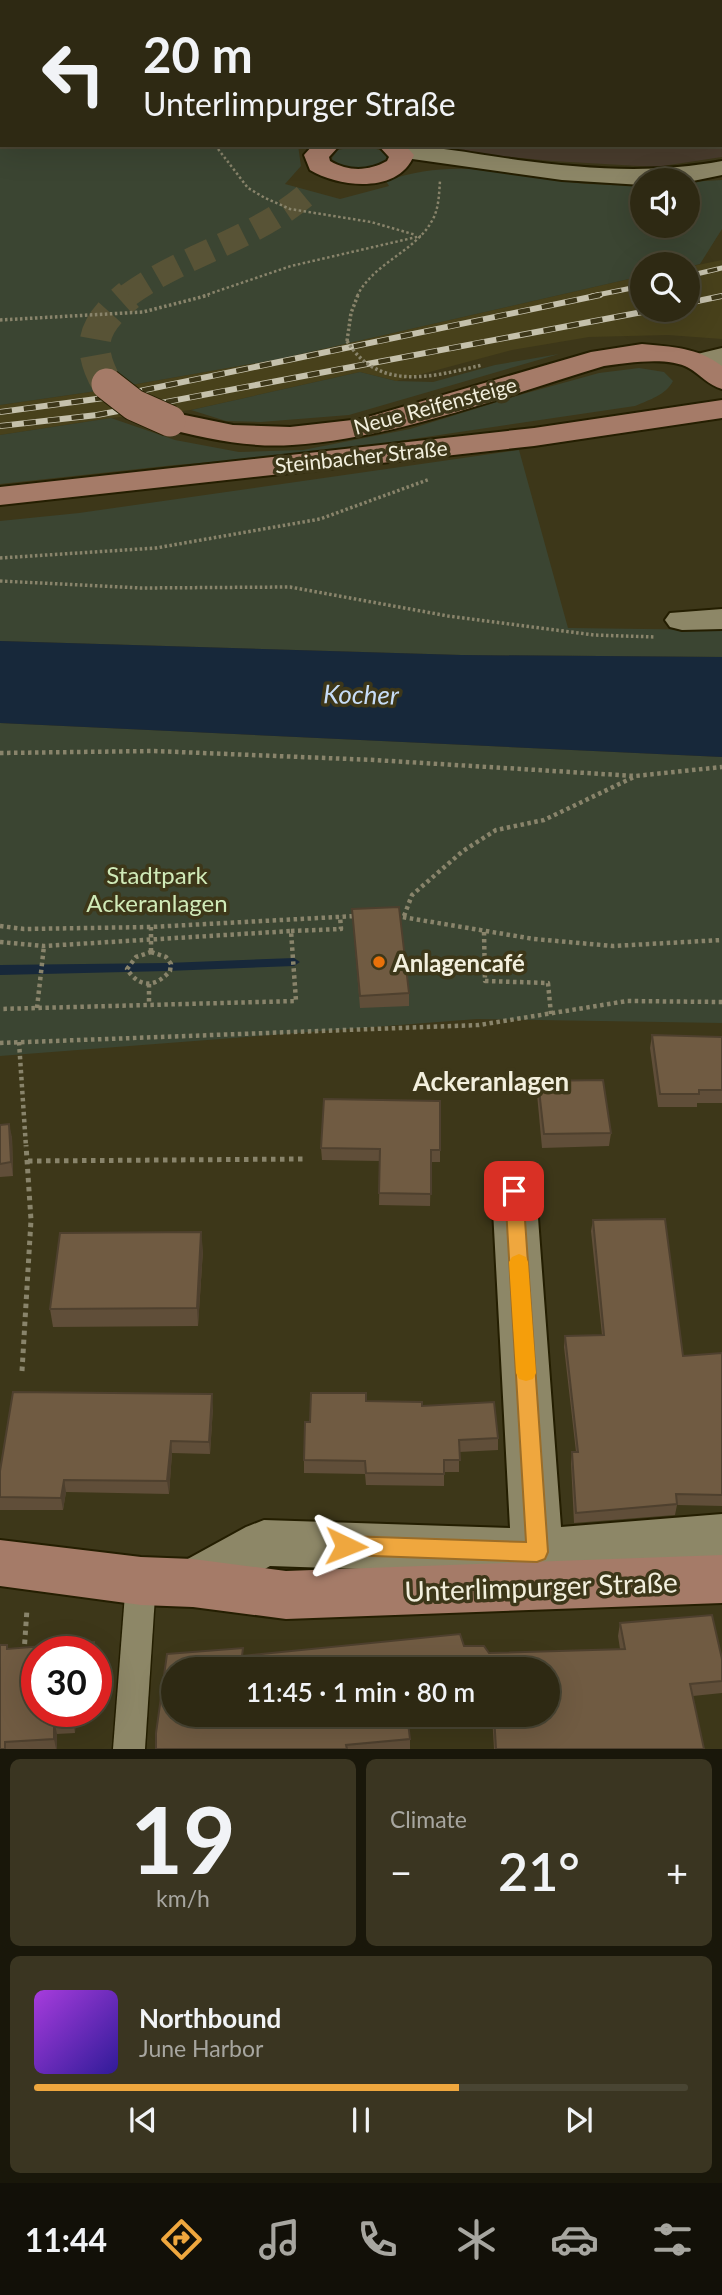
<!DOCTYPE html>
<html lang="en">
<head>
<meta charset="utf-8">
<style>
  :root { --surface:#2e2913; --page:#3a3521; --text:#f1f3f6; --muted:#a7a6a0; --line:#494533; --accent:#efa73e }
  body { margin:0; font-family:Lato,sans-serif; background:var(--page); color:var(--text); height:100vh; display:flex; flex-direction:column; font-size:26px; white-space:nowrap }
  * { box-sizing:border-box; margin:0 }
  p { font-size:23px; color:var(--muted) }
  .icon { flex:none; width:38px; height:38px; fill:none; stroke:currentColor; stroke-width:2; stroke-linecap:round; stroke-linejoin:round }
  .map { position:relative; height:1749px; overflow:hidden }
  .details { display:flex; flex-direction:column; gap:10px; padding:10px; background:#19170a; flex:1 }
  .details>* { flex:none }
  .banner { position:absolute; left:0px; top:0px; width:723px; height:147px; box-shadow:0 7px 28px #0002,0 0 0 2px var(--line); background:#2e2913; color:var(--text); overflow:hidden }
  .fabs { position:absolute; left:630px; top:168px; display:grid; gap:14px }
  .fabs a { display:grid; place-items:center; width:70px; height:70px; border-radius:50%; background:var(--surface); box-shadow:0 7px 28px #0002,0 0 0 2px var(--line); font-size:35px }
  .speed { position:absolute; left:21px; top:1636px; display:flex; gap:14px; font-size:35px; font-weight:700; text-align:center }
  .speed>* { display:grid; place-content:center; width:91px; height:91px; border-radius:50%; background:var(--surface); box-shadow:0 7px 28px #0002,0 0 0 2px var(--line); line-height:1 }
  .speed .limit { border:10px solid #d22; background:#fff; color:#111 }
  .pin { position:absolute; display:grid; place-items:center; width:60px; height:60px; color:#fff; margin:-30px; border-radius:14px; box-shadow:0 4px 10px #0006 }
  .me { position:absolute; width:77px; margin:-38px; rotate:92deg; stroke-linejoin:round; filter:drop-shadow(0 0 5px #0008) }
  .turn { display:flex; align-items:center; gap:24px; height:147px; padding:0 28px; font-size:32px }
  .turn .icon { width:91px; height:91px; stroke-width:2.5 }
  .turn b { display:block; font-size:49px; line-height:60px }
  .big { font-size:52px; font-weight:600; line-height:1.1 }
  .details .card { flex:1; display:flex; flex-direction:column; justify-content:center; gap:10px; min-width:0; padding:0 24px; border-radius:10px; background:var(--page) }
  .details .dial { align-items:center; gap:0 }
  .dial b { font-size:91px; line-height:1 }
  .song { display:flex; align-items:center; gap:21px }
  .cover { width:84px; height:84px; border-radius:10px; background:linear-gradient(135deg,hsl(280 70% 55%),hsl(250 70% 35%)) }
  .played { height:7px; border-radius:4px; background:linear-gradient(90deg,var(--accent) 65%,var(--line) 65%) }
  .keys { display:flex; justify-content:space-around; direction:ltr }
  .heat { display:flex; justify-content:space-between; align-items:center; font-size:38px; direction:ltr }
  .details .tiles { flex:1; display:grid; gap:10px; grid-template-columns:1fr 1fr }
  .card:last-child { grid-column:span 2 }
  .trip { position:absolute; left:161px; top:1657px; width:399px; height:70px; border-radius:35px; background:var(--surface); box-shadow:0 7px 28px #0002,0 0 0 2px var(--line); font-weight:600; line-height:70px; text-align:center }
  .tab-bar { display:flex; height:112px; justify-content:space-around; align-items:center; background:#121008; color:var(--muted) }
  .tab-bar .icon { width:49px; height:49px }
  .tab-bar .selected { color:var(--accent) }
  .tab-bar b { font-size:32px; color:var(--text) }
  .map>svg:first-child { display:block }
  .industrial { fill:#493c2d }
  .built { fill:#48411b }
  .green { fill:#3b4532 }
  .water { fill:#17283a }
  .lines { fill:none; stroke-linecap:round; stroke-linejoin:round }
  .stream { fill:#17283a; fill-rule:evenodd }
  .secondary-tunnel-far1 { stroke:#585336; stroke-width:24; stroke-dasharray:24 12; stroke-linecap:butt }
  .secondary-tunnel { stroke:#585336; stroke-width:31; stroke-dasharray:31 16; stroke-linecap:butt }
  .lane-casing { stroke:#241e01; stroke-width:3 }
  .street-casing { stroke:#241e01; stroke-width:4 }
  .secondary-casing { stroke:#241e01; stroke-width:4 }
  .path-far3 { stroke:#89846b; stroke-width:2.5; stroke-dasharray:2.5 2.5; stroke-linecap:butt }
  .path-far2 { stroke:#89846b; stroke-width:3.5; stroke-dasharray:2.5 2.5; stroke-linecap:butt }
  .path-far1 { stroke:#89846b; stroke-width:4.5; stroke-dasharray:3.5 3.5; stroke-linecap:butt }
  .path { stroke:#89846b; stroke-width:5; stroke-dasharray:4.5 4.5; stroke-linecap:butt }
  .lane { fill:#8d8767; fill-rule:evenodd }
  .street { fill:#8d8767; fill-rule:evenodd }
  .secondary { fill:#a57b68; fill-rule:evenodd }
  .rail-far1-casing { stroke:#c5c1ac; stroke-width:5 }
  .rail-casing { stroke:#c5c1ac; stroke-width:6 }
  .rail-far1 { stroke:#3d3719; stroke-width:3.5; stroke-dasharray:10; stroke-linecap:butt }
  .rail { stroke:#3d3719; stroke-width:4.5; stroke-dasharray:12; stroke-linecap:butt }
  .secondary-bridge-casing { stroke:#241e01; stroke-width:33; stroke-linecap:butt }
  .path-bridge { stroke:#89846b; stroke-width:3.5; stroke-dasharray:2.5 2.5; stroke-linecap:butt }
  .secondary-bridge { stroke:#a57b68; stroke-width:31 }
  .wall { fill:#604e39 }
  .shaded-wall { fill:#4e402e }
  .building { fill:#705b42; stroke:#4e402e; stroke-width:2 }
  .route { fill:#efa73e; stroke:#9b6d28; stroke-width:2 }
  .slow { fill:#f59e0b }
  .food-dot { fill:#e8710a; stroke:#3d3719; stroke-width:2.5 }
  .labels { text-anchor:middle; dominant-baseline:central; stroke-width:7; stroke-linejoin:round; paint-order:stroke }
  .far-street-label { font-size:21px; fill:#f2efdd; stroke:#3d3719 }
  .park-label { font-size:24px; fill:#d0eab8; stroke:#3d3719 }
  .poi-label { font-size:24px; font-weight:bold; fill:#f2efdd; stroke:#3d3719; text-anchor:start }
  .water-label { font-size:26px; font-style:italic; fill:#c7ddf7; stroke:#3d3719 }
  .neighbourhood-label { font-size:26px; font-weight:bold; fill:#f2efdd; stroke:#3d3719 }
  .near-street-label { font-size:28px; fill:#f2efdd; stroke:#3d3719 }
</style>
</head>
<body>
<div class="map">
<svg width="722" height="1749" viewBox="0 0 722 1749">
  <rect width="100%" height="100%" fill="#3d3719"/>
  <path class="industrial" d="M721 63 722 157 656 167 552 161 414 148 420 145H721Z"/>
  <path class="built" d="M722 260V339L668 335 589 337 512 350 396 381 360 372 191 410 111 418 0 435V405L97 391 279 359 642 276V310H688V267Z"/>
  <g class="green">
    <path d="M0 0 124 2H2V145H298L301 166 285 184 340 199 389 186 386 181C459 155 514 177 588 184 606 185 624 184 642 184V226H688V182L722 180V229L700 264 688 267V264H642V276L279 359 97 391 0 405Z"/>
    <path d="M363 145 386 152 389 159C375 172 348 174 333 162L332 158 338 150Z"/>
    <path d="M559 354 349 415 261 422 226 421 191 410 360 372 396 381 433 382 495 365Z"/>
    <path d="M639 368 664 372 673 381C666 395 649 400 635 406L312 454 175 465 0 484V435L111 418 175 440 239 452 303 450 410 429 523 394 599 373Z"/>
    <path d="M519 450 568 628 722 630V657L461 655 0 641V521L79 513Z"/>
    <path d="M0 723 722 757V1023L477 1019 0 1056Z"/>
  </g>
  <path class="water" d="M0 641 461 655 722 657V757L0 723Z"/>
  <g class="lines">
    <path class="stream" d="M294 958 300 962 294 966 167 971 0 975V965L167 963Z"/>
    <path class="secondary-tunnel-far1" d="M127 296C183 255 253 240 306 195"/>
    <path class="secondary-tunnel" d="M107 384C84 343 95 323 129 295"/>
    <g class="lane-casing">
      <path id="lane" d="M141 1567 152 1571 156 1581 145 1749H113L126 1581 130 1571Z"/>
    </g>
    <g class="street-casing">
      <g id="street">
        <path d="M569 0H593L595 2H570Z"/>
        <path d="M694 0H719L692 2Z"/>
        <rect x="721" y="61" width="1" height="14"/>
        <path d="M389 145C432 145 475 154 518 160 586 169 654 174 722 161V175L688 182 642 180V185L562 180 398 157 389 155 386 150Z"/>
        <path d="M722 348V366L699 371 689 368 685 362 689 356Z"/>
        <path d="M722 609V629L682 630 670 627 665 620 670 613Z"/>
        <path d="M514 1174 530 1179 536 1191 561 1527 722 1514V1560L537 1575 270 1566 211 1600 193 1607 175 1600 167 1583 175 1566 246 1527 264 1520 510 1528 492 1191 498 1179Z"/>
      </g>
    </g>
    <g class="secondary-casing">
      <g id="secondary">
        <path d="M135 0H157L159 2H136Z"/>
        <path d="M313 145H340L329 157 330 161C349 172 369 171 387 161L389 157 378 145H405L414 155C399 194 340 188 310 170L304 155Z"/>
        <path d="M642 344C672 347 697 347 722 366V389C708 385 701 375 689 368 668 356 627 363 604 366 504 396 396 438 292 445 247 448 203 438 160 427L155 421 160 415 170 412 233 425 290 427 361 419 591 352Z"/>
        <path d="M722 400V418L534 446 0 505V487L534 428Z"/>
        <path d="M0 1540 141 1557 193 1559 286 1571 722 1555V1603L286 1619 193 1607 141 1605 0 1586Z"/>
      </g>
    </g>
    <g class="path-far3">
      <path d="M215 145 248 188 265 198 290 209 371 222 416 235"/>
      <path d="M203 296 291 266 421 236"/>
      <path d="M357 296C374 262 416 252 433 219 439 207 439 194 440 181"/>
    </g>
    <g class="path-far2">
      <path d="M0 320 143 312 209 295"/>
      <path d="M347 341 351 313 358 295"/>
      <path d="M0 558 156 548 320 519 430 479"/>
      <path d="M0 581 140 588 290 587 448 616 594 635 655 637"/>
    </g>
    <g class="path-far1">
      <path d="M0 753 154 751 374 760 635 776 722 767"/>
      <path d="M396 916 534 939 613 946 722 940"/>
      <path d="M404 916 412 895 463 851 496 830 544 820 634 777"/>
      <path d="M0 926 24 929 151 927 356 916"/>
      <path d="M151 927V952"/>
      <path d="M291 931 341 929 340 916"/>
      <path d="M484 932 485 981 548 983 551 1014"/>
      <path d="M0 942 44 946 291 931 296 1001 0 1009"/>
      <path d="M151 952 166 957 171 964 170 971C155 988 139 988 127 969L136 957Z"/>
      <path d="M149 984V1005"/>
      <path d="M37 1008 44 946"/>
      <path d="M19 1042 26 1147"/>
      <path d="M0 1043 479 1025 627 1001 722 1002"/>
    </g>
    <g class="path">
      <path d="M28 1161 303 1159"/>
      <path d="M22 1371 31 1220 26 1145"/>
      <path d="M24 1653 27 1609"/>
    </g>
    <use href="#lane" class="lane"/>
    <use href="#street" class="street"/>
    <use href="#secondary" class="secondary"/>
    <g class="rail-far1-casing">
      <g id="rail-far1">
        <path d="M688 276 722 268"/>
        <path d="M592 296 642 286"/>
      </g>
    </g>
    <g class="rail-casing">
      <g id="rail">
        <path d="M688 303 722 296"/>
        <path d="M0 412 111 397 600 295"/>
        <path d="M0 426 97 415 653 310"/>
      </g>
    </g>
    <use href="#rail-far1" class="rail-far1"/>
    <use href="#rail" class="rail"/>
    <g class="secondary-bridge-casing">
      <path id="secondary-bridge" d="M107 384 134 405 170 421"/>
    </g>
    <path class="path-bridge" d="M347 341C378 392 432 377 482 365"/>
    <use href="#secondary-bridge" class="secondary-bridge"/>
  </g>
  <g class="wall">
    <path d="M258 0H570V2H259Z"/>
    <path d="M352 909 409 993V1006L360 1008 353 922Z"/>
    <path d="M652 1035 722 1037V1103H697V1107H658L650 1048Z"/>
    <path d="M538 1081 611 1133 609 1146 542 1148 537 1094Z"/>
    <path d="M0 1125 12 1137 13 1176 0 1177Z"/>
    <path d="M321 1148 440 1150V1162H431L430 1206 379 1205 380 1161 322 1160Z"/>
    <path d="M593 1220 683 1356 722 1353V1506L677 1505 675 1515 574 1523 571 1463 572 1452H576L564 1347 565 1336 602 1335 591 1231Z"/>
    <path d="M203 1250 198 1326 53 1327 50 1309Z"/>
    <path d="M366 1401 422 1406 498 1438V1450L459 1452V1472H444V1486L366 1485 365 1474 304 1473V1460L310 1422Z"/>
    <path d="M213 1407 210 1454 172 1453 169 1494 66 1492 63 1510H0V1471Z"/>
    <path d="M712 1615 722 1659V1693L693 1696 704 1749H494L492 1715H548V1670H173V1715H407L410 1739V1749H156V1733L167 1654 243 1648V1656L460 1634 464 1646H484L489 1653 620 1649 618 1636 620 1623Z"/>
    <path d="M94 1642 95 1652H37V1712H76L75 1733 57 1734V1749H0L8 1649Z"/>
  </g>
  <g class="shaded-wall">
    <path d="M550 0H570V2H544Z"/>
    <path d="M9 1124 12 1137 13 1176 11 1162Z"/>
    <path d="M201 1232 203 1250 198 1326 197 1308Z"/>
    <path d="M212 1394 213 1407 210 1454 209 1442Z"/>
    <path d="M171 1441 172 1453 169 1494 167 1481Z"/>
    <path d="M64 1480 66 1492 63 1510 61 1498Z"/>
    <path d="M72 1712H76L75 1733 72 1717Z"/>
    <path d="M54 1719 57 1734V1749H56L54 1739Z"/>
  </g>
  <g class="building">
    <path d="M264 0H303L304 2H265Z"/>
    <path d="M367 0H550L544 2H368Z"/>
    <path d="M399 907 409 993 360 996 352 909Z"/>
    <path d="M652 1035 722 1037V1090H699V1094H660Z"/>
    <path d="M603 1080 611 1133 544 1134 538 1081Z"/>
    <path d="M324 1099 440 1101V1150H431V1194L379 1193 380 1149 321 1148Z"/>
    <path d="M9 1124 11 1162 0 1164V1125Z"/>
    <path d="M665 1219 683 1356 722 1353V1495L676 1494 677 1504 576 1513 572 1452H578L565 1336 604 1335 593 1220Z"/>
    <path d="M201 1232 197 1308 50 1309 60 1233Z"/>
    <path d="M13 1392 212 1394 209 1442 171 1441 167 1481 64 1480 61 1498 0 1497V1471Z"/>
    <path d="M311 1393H366V1401L422 1402V1406L494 1402 498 1438 459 1440 460 1460H444V1474L366 1473 365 1461 304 1460 305 1422H310Z"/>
    <path d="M712 1615 722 1659V1681L690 1684 704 1749H496L494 1715H548V1670H173V1715H407L410 1739 346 1745 347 1749H156V1733L167 1654 243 1648 242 1656 460 1634 464 1646H484L489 1653 625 1649 620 1623Z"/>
    <path d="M94 1642V1652H37V1712H72V1717L54 1719V1739L5 1742V1749H0V1645H7V1649Z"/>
  </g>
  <path class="route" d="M514 1184 521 1186 523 1191 548 1552 545 1559 537 1562 346 1555 338 1552 335 1546 338 1539 346 1536 526 1542 505 1191 508 1186Z"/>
  <path class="slow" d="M519 1254 526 1257 528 1262 536 1373 533 1379 526 1381 519 1379 516 1373 509 1262 512 1257Z"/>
  <circle class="food-dot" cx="379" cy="962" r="7"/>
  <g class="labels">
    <g class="far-street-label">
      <text transform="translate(435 405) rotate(-15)">Neue Reifensteige</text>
      <text transform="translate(361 456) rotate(-6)">Steinbacher Straße</text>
    </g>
    <g class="park-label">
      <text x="157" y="874">Stadtpark<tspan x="157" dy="28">Ackeranlagen</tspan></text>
    </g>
    <g class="poi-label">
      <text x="393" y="962">Anlagencafé</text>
    </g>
    <g class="water-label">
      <text transform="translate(361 694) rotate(1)">Kocher</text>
    </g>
    <g class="neighbourhood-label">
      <text x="491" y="1081">Ackeranlagen</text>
    </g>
    <g class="near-street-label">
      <text transform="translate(541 1586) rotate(-2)">Unterlimpurger Straße</text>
    </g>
  </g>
</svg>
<div class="fabs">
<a><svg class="icon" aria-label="sound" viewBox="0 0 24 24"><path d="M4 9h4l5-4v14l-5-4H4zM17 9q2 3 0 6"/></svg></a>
<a><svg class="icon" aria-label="search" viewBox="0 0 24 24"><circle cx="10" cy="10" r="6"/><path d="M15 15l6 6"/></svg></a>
</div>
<div class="speed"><div class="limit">30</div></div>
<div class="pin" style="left:514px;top:1191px;background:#d93025"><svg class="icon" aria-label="arrive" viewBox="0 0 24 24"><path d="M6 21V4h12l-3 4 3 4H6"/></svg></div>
<svg class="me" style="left:346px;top:1546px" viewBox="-20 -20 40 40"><path d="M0-17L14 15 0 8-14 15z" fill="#efa73e" stroke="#fff" stroke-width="4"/></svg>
<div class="trip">11:45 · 1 min · 80 m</div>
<div class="banner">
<div class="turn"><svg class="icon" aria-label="left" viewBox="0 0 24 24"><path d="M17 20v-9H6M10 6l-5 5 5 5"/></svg><div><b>20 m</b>Unterlimpurger Straße</div></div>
</div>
</div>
<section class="details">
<div class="tiles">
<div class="card dial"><b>19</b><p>km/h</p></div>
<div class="card"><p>Climate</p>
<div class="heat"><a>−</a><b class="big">21°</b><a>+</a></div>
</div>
<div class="card">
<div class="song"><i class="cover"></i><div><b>Northbound</b><p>June Harbor</p></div></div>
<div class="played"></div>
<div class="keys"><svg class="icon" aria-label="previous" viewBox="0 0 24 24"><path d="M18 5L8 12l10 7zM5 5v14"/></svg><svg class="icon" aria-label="pause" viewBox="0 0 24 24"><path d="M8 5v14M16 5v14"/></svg><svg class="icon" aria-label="next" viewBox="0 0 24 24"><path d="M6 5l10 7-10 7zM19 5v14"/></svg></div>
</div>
</div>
</section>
<nav class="tab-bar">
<b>11:44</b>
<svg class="icon selected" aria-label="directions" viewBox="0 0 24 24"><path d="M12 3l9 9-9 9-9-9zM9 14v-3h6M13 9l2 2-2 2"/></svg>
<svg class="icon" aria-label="music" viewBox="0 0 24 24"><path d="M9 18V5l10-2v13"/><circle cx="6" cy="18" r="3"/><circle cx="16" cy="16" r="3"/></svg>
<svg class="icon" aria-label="phone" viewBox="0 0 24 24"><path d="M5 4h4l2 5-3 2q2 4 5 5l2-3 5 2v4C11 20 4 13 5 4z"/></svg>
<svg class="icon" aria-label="climate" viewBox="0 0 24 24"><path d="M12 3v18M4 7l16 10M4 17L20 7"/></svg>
<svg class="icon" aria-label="car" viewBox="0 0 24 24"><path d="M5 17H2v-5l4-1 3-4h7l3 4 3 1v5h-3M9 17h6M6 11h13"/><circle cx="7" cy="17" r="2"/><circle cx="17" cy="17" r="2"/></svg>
<svg class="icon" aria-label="filters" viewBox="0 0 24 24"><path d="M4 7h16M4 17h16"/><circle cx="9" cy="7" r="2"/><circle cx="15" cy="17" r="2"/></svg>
</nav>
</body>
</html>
